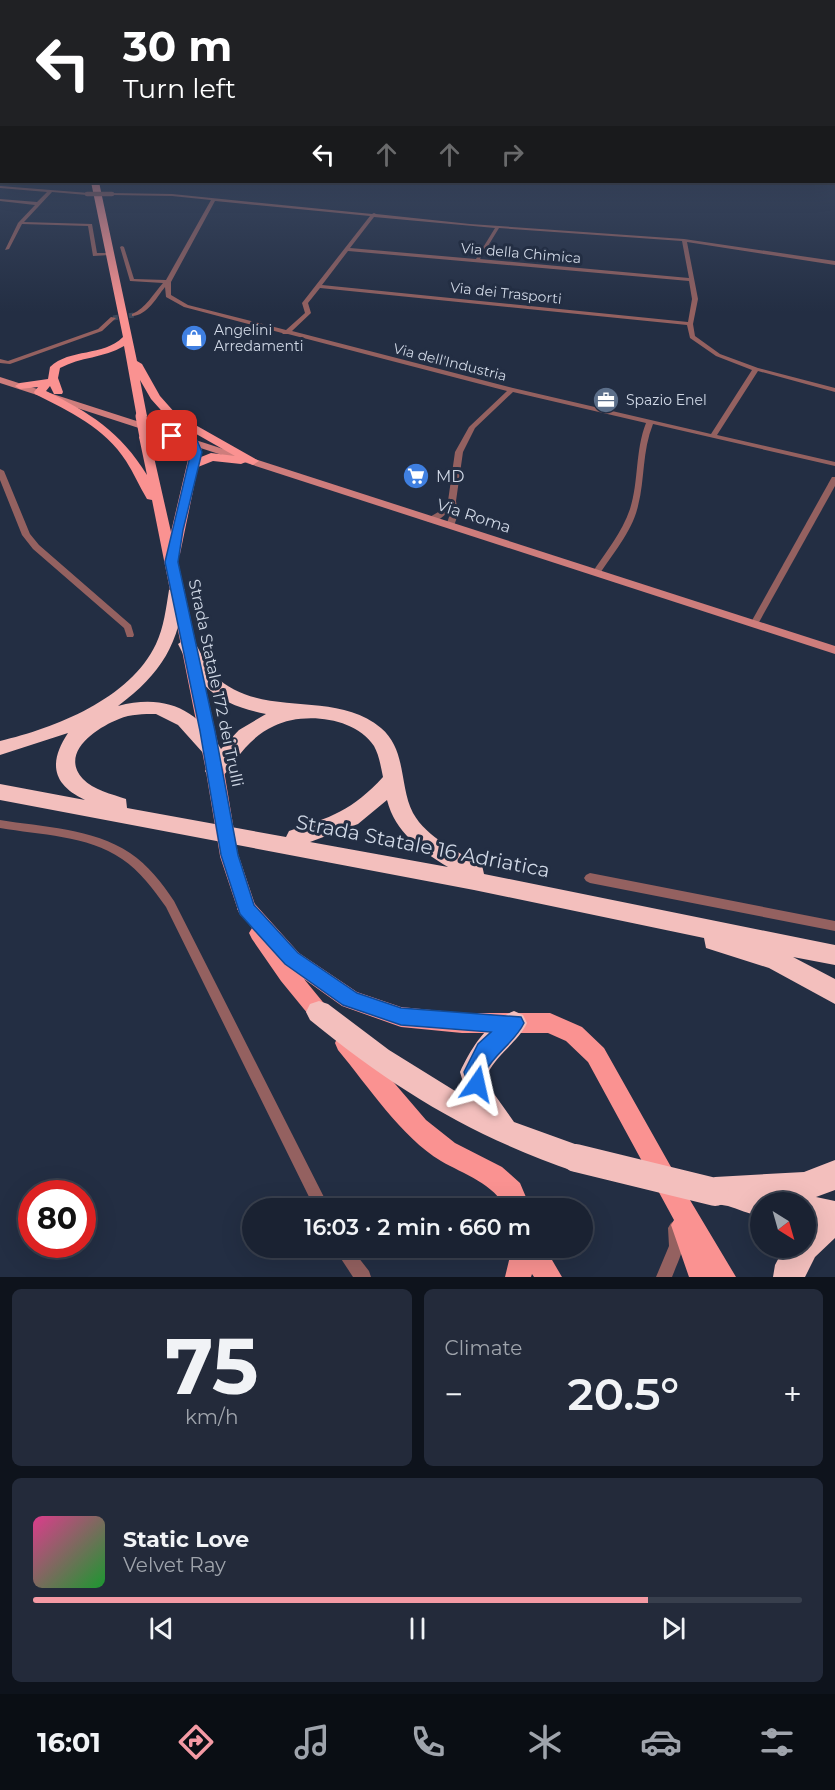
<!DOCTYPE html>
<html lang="en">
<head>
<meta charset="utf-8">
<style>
  :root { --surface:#1a2232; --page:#232a3a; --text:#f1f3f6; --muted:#9fa4ac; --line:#383f4d; --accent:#f49aa4 }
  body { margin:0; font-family:Montserrat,sans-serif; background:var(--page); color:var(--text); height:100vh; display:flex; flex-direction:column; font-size:22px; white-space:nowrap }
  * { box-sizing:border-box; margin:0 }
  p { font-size:20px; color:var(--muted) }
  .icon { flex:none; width:33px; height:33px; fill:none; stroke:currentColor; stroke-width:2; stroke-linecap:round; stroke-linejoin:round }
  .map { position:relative; height:1277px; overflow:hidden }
  .sheet { display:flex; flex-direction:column; gap:12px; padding:12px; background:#0e131c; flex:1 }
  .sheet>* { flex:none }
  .banner { position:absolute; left:0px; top:0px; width:836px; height:183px; box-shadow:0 6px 24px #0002,0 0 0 2px var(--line); background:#202124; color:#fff; overflow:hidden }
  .needle { width:39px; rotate:143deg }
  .controls { position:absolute; left:750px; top:1192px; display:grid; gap:12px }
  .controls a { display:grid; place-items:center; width:66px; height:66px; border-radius:50%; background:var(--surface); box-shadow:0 6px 24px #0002,0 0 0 2px var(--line); font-size:30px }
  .speed { position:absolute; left:18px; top:1180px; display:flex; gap:12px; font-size:30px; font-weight:700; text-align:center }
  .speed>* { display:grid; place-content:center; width:78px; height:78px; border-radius:50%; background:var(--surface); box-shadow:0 6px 24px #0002,0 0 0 2px var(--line); line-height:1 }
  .speed .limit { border:9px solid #d22; background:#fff; color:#111 }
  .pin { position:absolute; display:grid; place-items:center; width:51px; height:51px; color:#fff; margin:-26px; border-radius:12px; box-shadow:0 3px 9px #0006 }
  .me { position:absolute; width:66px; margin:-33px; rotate:11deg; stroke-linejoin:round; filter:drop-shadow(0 0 4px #0008) }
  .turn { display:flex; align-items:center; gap:21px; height:126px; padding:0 24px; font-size:27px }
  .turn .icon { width:78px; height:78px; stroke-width:2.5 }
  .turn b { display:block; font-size:42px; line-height:51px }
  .lanes { display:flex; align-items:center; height:57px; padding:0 24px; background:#0003; justify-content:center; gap:30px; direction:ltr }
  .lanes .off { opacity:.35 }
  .big { font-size:45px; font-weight:600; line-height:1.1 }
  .sheet .card { flex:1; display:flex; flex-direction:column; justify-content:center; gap:9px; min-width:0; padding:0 21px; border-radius:9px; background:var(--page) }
  .sheet .dial { align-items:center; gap:0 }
  .dial b { font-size:78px; line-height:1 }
  .song { display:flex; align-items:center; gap:18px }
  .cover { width:72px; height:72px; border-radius:9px; background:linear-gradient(135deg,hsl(330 70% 55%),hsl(130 70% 35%)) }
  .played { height:6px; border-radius:3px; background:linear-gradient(90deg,var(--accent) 80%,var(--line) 80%) }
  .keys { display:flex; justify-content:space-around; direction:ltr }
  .heat { display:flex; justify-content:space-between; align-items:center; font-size:33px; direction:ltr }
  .sheet .tiles { flex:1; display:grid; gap:12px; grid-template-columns:1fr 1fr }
  .card:last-child { grid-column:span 2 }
  .trip { position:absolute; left:242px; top:1198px; width:351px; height:60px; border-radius:30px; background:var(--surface); box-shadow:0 6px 24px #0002,0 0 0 2px var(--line); font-weight:600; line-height:60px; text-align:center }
  .menu { display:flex; height:96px; justify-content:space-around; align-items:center; background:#0a0e14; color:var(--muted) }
  .menu .icon { width:42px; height:42px }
  .menu .on { color:var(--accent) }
  .menu b { font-size:27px; color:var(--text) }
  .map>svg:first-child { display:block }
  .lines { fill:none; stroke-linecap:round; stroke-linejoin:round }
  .street-tunnel { stroke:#3d485b; stroke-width:5; stroke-dasharray:5 3; stroke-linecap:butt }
  .street { fill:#946160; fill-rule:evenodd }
  .secondary { fill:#ce7d7c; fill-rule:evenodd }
  .primary { fill:#fa9291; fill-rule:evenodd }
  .highway { fill:#f3bfbd; fill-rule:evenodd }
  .street-bridge { stroke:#946160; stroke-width:4.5 }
  .primary-bridge-far1 { stroke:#fa9291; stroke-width:11 }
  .primary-bridge { stroke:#fa9291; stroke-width:18 }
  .highway-bridge { stroke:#f3bfbd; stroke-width:28 }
  .route { fill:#1a73e8; stroke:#114b97; stroke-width:1.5 }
  .labels { text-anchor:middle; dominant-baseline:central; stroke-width:6; stroke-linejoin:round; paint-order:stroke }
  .far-street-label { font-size:14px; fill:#d0d8e6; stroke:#232e43 }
  .far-poi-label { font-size:14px; fill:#d0d8e6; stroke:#232e43; text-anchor:start }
  .poi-label { font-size:16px; fill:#d0d8e6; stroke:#232e43; text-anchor:start }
  .street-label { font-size:16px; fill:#d0d8e6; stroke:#232e43 }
  .near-street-label { font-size:20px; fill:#d0d8e6; stroke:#232e43 }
</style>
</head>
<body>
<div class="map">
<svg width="835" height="1277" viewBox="0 0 835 1277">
  <rect width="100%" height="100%" fill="#232e43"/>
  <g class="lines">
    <path class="street-tunnel" d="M113 318 134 315"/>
    <g class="street">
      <rect x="0" y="137" width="2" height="2"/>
      <rect x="834" y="142" width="1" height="2"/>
      <path d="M0 186 89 193 87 195 52 192 24 222 92 224 97 253H110L112 254 110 255 93 256 88 226 22 224 9 249 5 250 18 223 35 205 0 201V199L37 202 47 192 0 188Z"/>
      <path d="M110 193 172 194 372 214 374 213 376 214 470 224 684 239 835 261V265L687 242 698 299 693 324 695 336 720 354 758 368 835 388V392L758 371 717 435 835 462V466L653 424C642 451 645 479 638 506 632 532 613 553 599 575H596L592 573C605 553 622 533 630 509 639 481 635 451 646 423L513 392 475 428 463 452 456 501 458 514 454 526 450 528 446 526 450 514 449 510C445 516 436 523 428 522L427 520 428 518 440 511 448 501 455 452 469 427 507 391 288 334H283L282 333 184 307 166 297 165 287C156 298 148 315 132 316V314C146 308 153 294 163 283L130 281 120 247 122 246 124 247 134 279 166 280 211 200 172 196 112 195ZM215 201 370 216 302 303 305 313 286 330 188 305 171 295V282ZM374 217 495 228 476 259 350 248ZM499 228 682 241 689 278 480 259ZM348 251 689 281 692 299 688 322 322 285ZM320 288 687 325 690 338 716 356 752 370 711 434 513 388 292 331 311 313 308 303Z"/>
      <path d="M111 317 116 318 102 331 10 364 0 363V359L8 361 98 329Z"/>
      <path d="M0 469 4 471 30 534 39 545 131 625 134 635 133 637H127L124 628 33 549 22 535 0 480Z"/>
      <path d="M832 477H835V486L758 624 754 627 751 626 750 624Z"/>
      <path d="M0 820C42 827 93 828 130 853 148 865 162 883 174 901L330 1209H315L166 907C153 889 140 871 122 859 87 835 40 835 0 828Z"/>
      <path d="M590 873 835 921V931L590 883 586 881 584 878 586 875Z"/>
      <path d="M676 1220 681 1223C689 1242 679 1259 672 1277H656L669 1246 668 1228 671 1223Z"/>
      <path d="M334 1248H351L369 1271 371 1277H353Z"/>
    </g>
    <path class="secondary" d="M0 377 835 646V654L0 383Z"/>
    <g class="primary">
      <path d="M91 182H99L137 361 142 364 160 396 176 414 259 461 253 465 246 462 241 464 213 461 198 467 180 554 177 557 224 771 221 775H209L206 771 152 500 147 499C139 486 134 473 126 461 105 428 69 411 35 394L34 392 38 387 20 389 15 386 20 383 48 379 50 367C70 348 103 357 123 337ZM124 346 137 418 141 419 147 416 140 380 151 399 168 418 235 456 211 453 201 457 202 451 199 442 193 439 189 440 187 442 190 451 171 532 149 435H141L139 437 147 475C120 431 90 413 46 391L50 386 54 394H62L63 392 58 378 60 368C80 357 104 358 124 346Z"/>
      <path d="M247 901 254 903 299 953 357 992 401 1007 462 1013H550L582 1027 604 1048 684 1190 736 1277H689L671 1225 674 1220 588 1062 566 1041 548 1033H462L401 1027 342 1006 304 979 336 1018 333 1025 325 1028 317 1025 281 981 252 939 249 933 252 928 237 909 240 903Z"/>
      <path d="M346 1033 354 1036 426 1120 455 1143 502 1167 520 1183 531 1209H506C495 1184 463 1174 441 1161 401 1137 368 1086 338 1050L335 1043 338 1036Z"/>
      <path d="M512 1248H545L562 1277H534L532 1274 531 1277H505Z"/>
    </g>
    <g class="highway">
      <path d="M177 585 185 590C179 644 162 673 118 706 164 694 197 708 221 749L239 730 266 714C217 704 200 688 178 644L187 638 193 640C201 651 205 666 214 675 261 721 333 688 381 728 407 750 399 786 413 813 427 838 458 852 482 865L484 874 835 945V965L793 957 835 979V1004L769 968 706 948 704 938 474 890 0 800V784L85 800C51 784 49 762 68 733L0 755V741C55 728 130 699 156 644 164 627 166 608 169 590ZM156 714 178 725 204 754H217L205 771 208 776C212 778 216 779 221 777 227 774 231 764 236 759 246 746 258 733 274 726 302 712 354 716 374 746 379 755 381 767 383 777 353 810 330 818 289 831L286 837 127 808 126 799C112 794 93 790 83 779 59 753 96 728 119 719 131 714 143 714 156 714ZM387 800C395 832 421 851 448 867L310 842 358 824Z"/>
      <path d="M319 1001 328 1004 389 1050 468 1099 460 1072C471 1048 488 1021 514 1011L523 1015 527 1023C518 1042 498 1053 488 1073L492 1091 514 1122 586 1148 590 1158 586 1168 576 1172C471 1136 396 1090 310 1020L306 1012 310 1004Z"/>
      <path d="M835 1160V1190L816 1197 835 1201V1238L815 1257 805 1277H773L775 1265 784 1248H806V1203H760V1216C749 1214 738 1209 728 1206 720 1204 713 1206 705 1202L700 1192 705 1182 715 1177 804 1172Z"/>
    </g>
    <path class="street-bridge" d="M87 194H112"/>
    <path class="primary-bridge-far1" d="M141 416 145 437"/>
    <path class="primary-bridge" d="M215 771 229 855 247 909"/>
    <path class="highway-bridge" d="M576 1158 715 1192"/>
  </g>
  <linearGradient id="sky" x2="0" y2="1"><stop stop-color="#131925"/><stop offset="0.43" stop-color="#3f4c66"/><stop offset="1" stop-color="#3f4c66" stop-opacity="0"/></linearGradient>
  <rect width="835" height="312" fill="url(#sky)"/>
  <path class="route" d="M172 432 197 440 202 452 183 530 178 562 215 731 238 855 254 905 298 953 357 993 401 1008 521 1017 524 1023C515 1042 495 1053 485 1072L488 1084 484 1091 477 1094 470 1091 464 1072 478 1044 491 1032 401 1025 343 1005 285 964 240 914 221 855 200 731 165 562 191 452 189 444 169 438 167 436Z"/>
  <defs>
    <g id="shop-disc" transform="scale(1.35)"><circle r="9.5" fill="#3f7fe0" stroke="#232e43"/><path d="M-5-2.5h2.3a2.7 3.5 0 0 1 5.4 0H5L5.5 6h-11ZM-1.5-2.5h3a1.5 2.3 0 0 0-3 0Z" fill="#fff"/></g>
    <g id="office-disc" transform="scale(1.35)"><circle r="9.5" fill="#5c6f8a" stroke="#232e43"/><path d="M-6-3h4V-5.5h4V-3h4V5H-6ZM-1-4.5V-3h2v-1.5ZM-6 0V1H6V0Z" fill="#fff"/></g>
    <g id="supermarket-disc" transform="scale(1.35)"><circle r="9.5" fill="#3f7fe0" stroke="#232e43"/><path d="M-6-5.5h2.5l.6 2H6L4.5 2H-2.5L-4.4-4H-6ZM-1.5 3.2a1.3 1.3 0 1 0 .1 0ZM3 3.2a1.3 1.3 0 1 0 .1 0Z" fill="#fff"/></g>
  </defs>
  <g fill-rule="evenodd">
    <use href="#shop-disc" x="194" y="338"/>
    <use href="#office-disc" x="606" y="400"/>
    <use href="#supermarket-disc" x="416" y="476"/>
  </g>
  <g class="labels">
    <g class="far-street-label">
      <text transform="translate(521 253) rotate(5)">Via della Chimica</text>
      <text transform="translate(506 293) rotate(6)">Via dei Trasporti</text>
      <text transform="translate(450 362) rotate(14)">Via dell'Industria</text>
    </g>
    <g class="far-poi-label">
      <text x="214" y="330">Angelini<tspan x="214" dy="16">Arredamenti</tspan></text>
      <text x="626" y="400">Spazio Enel</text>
    </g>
    <g class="poi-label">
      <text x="436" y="476">MD</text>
    </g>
    <g class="street-label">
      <text transform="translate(474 516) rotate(18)">Via Roma</text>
      <text transform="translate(216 683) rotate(78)">Strada Statale 172 dei Trulli</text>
    </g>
    <g class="near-street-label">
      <text transform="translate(423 846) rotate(11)">Strada Statale 16 Adriatica</text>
    </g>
  </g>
</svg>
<div class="controls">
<a><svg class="needle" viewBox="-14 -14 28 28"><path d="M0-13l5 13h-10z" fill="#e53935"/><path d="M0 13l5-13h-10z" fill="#9fa4ac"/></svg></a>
</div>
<div class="speed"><div class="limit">80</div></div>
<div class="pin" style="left:172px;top:436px;background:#d93025"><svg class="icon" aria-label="arrive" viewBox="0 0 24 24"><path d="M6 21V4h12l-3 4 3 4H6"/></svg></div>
<svg class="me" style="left:477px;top:1084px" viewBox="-20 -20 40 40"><path d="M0-17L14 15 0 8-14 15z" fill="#1a73e8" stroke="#fff" stroke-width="4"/></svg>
<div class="trip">16:03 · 2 min · 660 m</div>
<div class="banner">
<div class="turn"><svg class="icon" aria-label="left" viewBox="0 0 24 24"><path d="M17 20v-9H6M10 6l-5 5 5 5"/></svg><div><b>30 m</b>Turn left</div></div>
<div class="lanes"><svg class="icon" aria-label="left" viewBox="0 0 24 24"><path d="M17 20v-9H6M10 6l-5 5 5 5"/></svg><svg class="icon off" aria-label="ahead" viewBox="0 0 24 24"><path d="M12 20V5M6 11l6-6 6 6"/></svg><svg class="icon off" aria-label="ahead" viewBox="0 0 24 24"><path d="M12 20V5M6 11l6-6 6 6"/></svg><svg class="icon off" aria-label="right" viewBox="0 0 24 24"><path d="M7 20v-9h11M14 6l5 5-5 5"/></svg></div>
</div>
</div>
<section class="sheet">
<div class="tiles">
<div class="card dial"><b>75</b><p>km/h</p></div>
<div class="card"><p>Climate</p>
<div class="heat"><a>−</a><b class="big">20.5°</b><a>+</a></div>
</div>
<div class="card">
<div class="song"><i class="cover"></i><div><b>Static Love</b><p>Velvet Ray</p></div></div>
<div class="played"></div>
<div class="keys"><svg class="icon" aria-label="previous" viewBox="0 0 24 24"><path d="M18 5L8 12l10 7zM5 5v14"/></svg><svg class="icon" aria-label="pause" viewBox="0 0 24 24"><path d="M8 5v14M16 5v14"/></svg><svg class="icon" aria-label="next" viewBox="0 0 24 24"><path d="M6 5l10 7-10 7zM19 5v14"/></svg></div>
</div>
</div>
</section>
<nav class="menu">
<b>16:01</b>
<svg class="icon on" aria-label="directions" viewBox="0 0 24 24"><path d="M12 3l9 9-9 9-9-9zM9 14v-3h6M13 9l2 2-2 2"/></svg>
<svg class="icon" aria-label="music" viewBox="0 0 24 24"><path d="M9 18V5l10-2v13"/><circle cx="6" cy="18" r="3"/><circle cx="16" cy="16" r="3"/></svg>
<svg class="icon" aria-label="phone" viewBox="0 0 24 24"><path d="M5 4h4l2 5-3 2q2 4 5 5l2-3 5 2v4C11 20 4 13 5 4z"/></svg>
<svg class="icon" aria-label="climate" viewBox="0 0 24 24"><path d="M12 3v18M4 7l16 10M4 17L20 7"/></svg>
<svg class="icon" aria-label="car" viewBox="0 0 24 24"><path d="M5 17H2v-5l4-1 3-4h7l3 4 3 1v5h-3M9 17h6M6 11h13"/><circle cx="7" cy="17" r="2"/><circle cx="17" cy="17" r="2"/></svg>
<svg class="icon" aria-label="filters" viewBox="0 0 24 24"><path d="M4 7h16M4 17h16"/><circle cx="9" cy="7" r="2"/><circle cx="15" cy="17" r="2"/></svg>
</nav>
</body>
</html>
